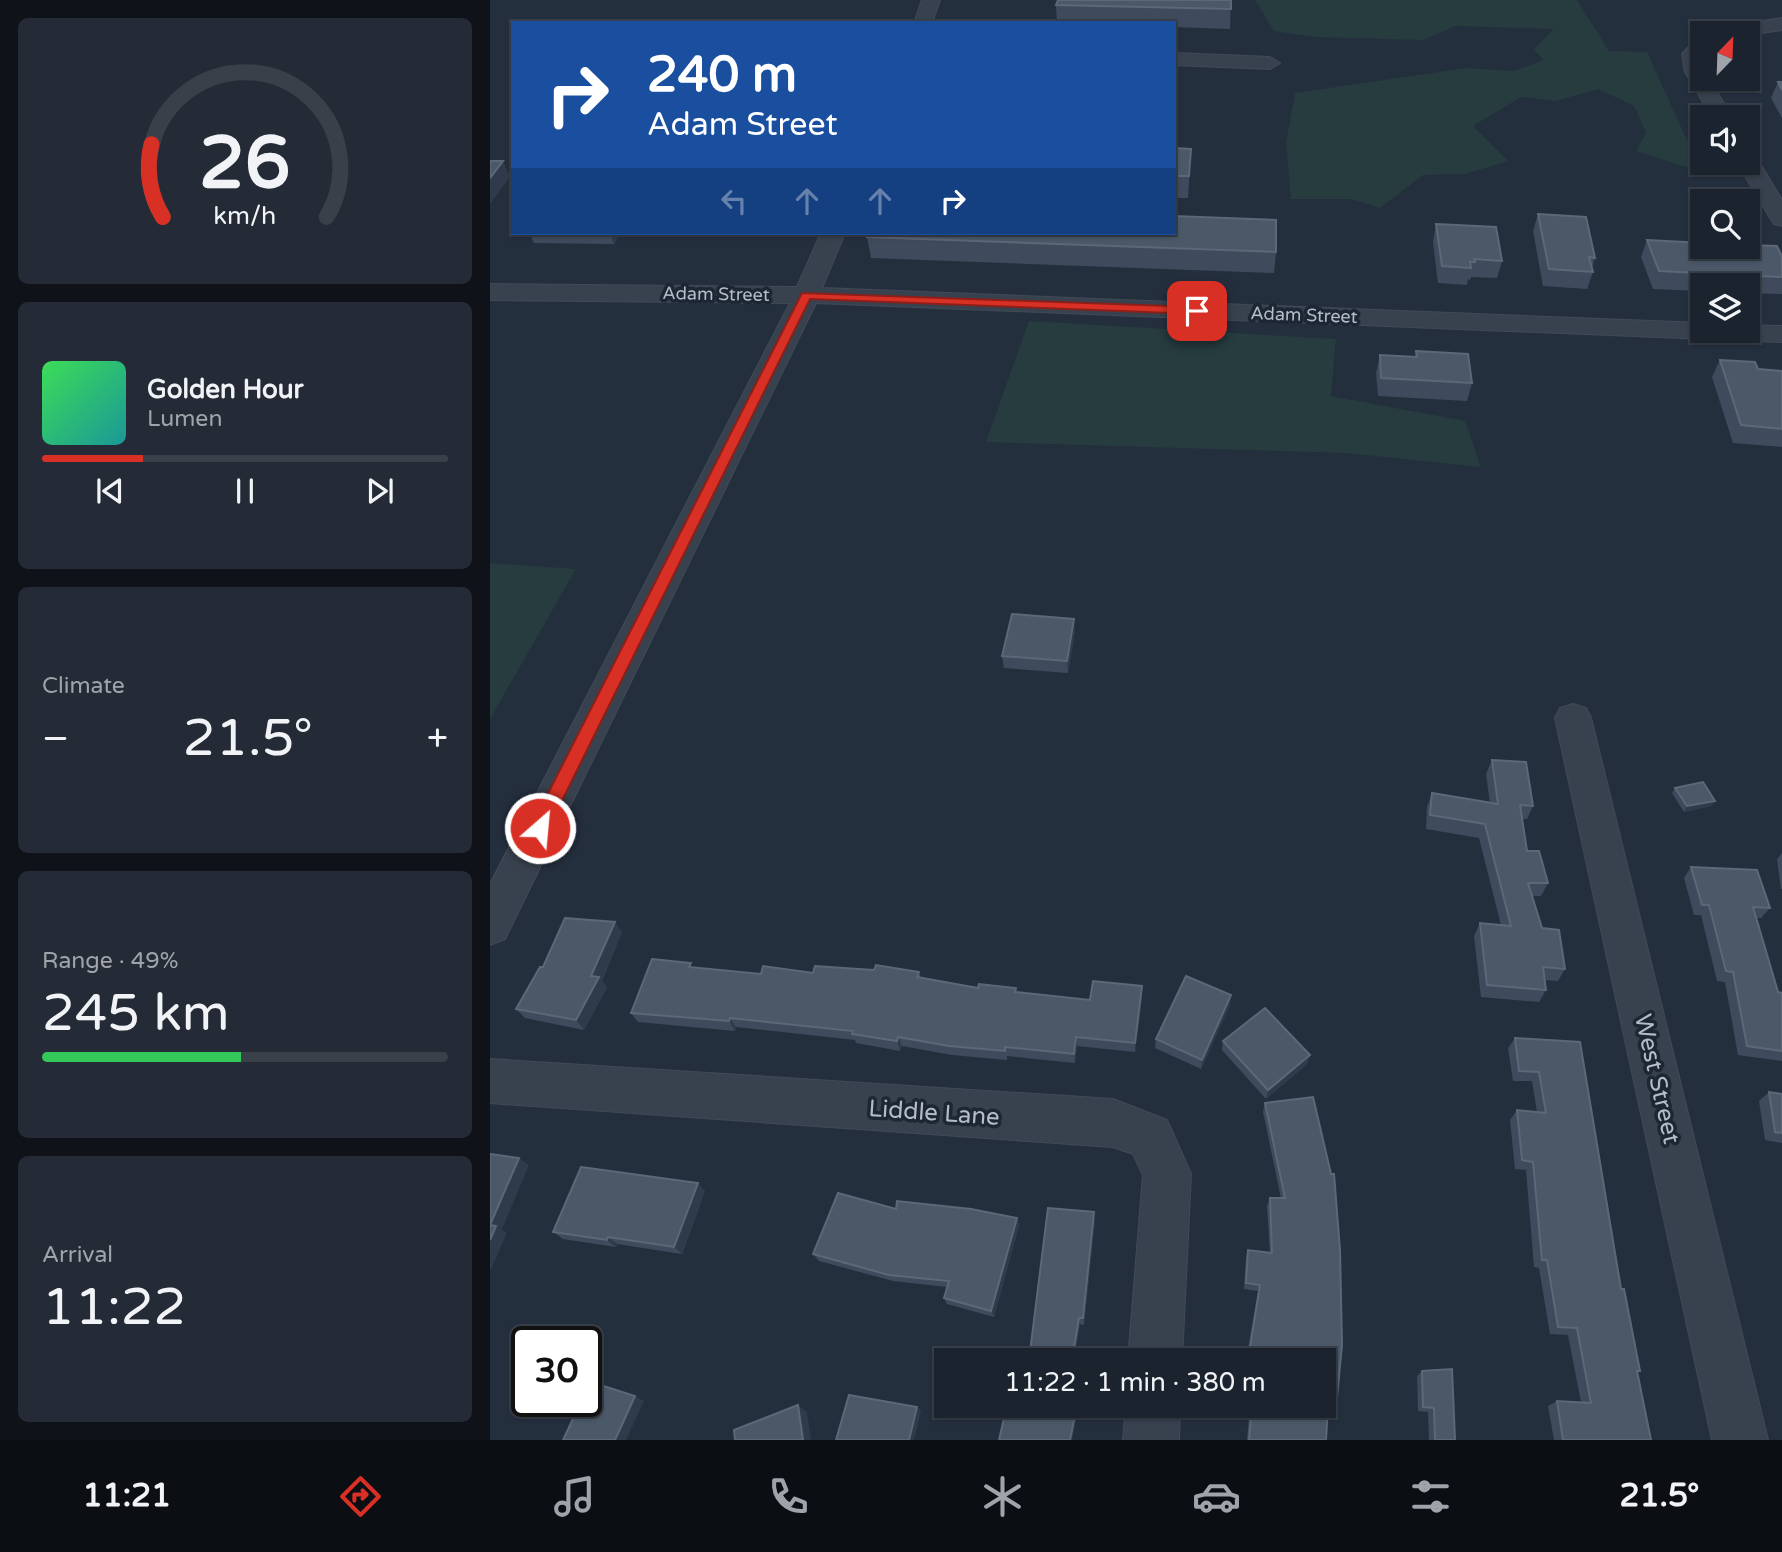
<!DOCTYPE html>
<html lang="en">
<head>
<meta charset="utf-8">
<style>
  :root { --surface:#1b232e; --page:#242b36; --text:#f1f3f6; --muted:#a0a4aa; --line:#39404a; --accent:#d93025 }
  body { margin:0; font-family:"Varela Round",sans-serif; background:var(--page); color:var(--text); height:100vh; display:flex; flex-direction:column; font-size:26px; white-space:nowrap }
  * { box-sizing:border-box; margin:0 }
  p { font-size:23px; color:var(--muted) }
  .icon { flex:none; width:38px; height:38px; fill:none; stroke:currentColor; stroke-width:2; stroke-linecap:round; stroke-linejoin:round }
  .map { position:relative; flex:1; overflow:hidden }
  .details { display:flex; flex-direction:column; gap:18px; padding:18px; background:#0f1319; width:490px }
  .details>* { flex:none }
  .banner { position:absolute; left:21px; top:21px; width:665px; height:214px; border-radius:0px; box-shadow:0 2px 5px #0004,0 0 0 2px var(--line); background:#1a4fa0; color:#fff; overflow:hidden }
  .needle { width:46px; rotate:23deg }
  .buttons { position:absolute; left:1200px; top:21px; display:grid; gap:14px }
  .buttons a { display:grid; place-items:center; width:70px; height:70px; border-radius:0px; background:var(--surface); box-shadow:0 2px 5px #0004,0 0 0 2px var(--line); font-size:35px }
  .speed { position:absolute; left:21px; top:1326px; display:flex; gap:14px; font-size:35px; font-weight:700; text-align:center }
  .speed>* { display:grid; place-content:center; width:91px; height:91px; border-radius:50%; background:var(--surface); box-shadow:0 2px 5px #0004,0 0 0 2px var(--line); line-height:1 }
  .speed .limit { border:4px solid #111; border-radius:10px; background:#fff; color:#111 }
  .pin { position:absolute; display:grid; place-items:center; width:60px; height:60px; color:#fff; margin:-30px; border-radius:14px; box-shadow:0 4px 10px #0006 }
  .me { position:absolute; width:77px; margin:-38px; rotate:27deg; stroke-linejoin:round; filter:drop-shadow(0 0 5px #0008) }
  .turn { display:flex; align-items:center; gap:24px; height:147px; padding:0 21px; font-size:32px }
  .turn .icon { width:91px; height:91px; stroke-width:2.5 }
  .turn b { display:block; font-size:49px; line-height:60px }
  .lanes { display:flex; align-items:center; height:66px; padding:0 21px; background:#0003; justify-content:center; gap:35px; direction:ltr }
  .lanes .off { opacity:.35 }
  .big { font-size:52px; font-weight:600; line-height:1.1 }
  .details .card { flex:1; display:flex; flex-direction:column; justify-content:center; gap:10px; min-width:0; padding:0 24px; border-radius:10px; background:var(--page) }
  .details .dial { align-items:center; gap:0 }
  .dial svg { height:182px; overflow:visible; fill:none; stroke:var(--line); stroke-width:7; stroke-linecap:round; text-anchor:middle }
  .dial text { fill:var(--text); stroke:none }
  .song { display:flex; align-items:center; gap:21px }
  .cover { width:84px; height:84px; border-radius:10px; background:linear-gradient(135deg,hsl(130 70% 55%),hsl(180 70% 35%)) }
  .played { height:7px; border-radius:4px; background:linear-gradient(90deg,var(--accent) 25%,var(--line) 25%) }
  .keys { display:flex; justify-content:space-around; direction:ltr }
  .heat { display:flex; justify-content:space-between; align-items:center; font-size:38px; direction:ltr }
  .charge { height:10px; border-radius:5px; background:linear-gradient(90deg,#34c759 49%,var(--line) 0) }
  .trip { position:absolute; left:444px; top:1348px; width:402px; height:70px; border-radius:0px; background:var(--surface); box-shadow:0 2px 5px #0004,0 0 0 2px var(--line); font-weight:600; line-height:70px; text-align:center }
  .tabs { display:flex; height:112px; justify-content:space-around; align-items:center; background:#0b0e12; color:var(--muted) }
  .tabs .icon { width:49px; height:49px }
  .tabs .selected { color:var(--accent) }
  .tabs b { font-size:32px; color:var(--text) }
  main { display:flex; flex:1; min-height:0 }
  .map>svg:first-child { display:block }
  .green { fill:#263c3f }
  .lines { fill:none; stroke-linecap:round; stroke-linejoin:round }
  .minor-casing { stroke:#414a57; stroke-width:2 }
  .minor { fill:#38414e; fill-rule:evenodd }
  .wall { fill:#3f4b5c }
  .shaded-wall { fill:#2f3b4b }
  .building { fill:#4b5868; stroke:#5c6777; stroke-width:2 }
  .route { fill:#d93025; stroke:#8d1f18; stroke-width:2 }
  .labels { text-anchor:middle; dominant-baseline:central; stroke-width:7; stroke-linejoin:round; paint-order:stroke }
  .far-street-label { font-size:18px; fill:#b4bcc9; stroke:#1d2633 }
  .near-street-label { font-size:24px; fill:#b4bcc9; stroke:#1d2633 }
</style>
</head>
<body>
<main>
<section class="details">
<div class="card dial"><svg viewBox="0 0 100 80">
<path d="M14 69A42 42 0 1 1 86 69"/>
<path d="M14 69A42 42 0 0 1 9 37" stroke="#d93025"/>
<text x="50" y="56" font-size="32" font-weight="700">26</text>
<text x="50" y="72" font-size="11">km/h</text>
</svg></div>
<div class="card">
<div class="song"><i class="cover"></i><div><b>Golden Hour</b><p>Lumen</p></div></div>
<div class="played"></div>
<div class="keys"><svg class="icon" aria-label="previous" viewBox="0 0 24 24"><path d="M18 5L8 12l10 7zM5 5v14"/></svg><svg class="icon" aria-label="pause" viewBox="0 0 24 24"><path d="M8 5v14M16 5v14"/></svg><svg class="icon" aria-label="next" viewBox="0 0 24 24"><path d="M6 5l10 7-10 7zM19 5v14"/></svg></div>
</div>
<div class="card"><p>Climate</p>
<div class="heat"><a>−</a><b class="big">21.5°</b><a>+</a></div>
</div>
<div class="card"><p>Range · 49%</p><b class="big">245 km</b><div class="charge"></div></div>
<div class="card"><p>Arrival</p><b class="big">11:22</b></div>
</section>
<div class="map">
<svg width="1292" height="1440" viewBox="0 0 1292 1440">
  <rect width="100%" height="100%" fill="#242f3e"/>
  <g class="green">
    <path d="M765 0H1087L1119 51 1157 52 1196 138 1213 156V163H1216L1215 173 1146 151 1156 133 1144 106 1108 89 1065 101 1031 97 983 126 1018 161 975 174 933 175 890 208 862 199H801L796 143 805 93 976 68 1024 71 1054 60 1043 49 1064 29 965 26 933 40 824 37 784 31Z"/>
    <path d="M539 321 846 339 841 396 975 421 991 467 856 453 496 442Z"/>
    <path d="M0 563 86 569 0 719Z"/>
  </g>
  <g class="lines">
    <g class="minor-casing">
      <g id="minor">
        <path d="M432 0H450L442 23H424Z"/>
        <path d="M1292 18V30L1258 35 1226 33 1235 27Z"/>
        <path d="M1213 37V79H1219L1242 117H1222L1195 72 1192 54 1206 39Z"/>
        <path d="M684 53 780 57 790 63 780 69 684 65Z"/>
        <path d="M1258 155 1266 157 1292 200V226L1284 224 1247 163H1258Z"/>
        <path d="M331 233H355L332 288 1213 323V331H1258V325L1292 326V342L326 303 15 939 0 945V884L300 303 0 300V284L307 287Z"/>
        <path d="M1083 704 1096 708 1101 718 1278 1440H1222L1065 718 1070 708Z"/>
        <path d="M0 1059 623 1099 677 1120 701 1174 692 1360H638L653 1175 643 1154 623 1147 0 1103Z"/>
        <path d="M636 1405H690L689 1440H633Z"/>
      </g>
    </g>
    <use href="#minor" class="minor"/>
  </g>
  <g class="wall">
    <path d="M741 0 740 29 684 27V23H567L566 5Z"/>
    <path d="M1288 82H1292V118L1281 98Z"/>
    <path d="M684 148 701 149 698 198H684Z"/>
    <path d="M1048 214 1105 258 1102 268 1103 272 1097 289 1053 286 1043 231Z"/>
    <path d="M946 224 1012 261 1007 278 981 277 980 280 978 279 977 285 948 283 943 242Z"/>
    <path d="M39 233H131L124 244 44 243Z"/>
    <path d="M377 237 786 252 784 273 381 258Z"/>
    <path d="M1157 240 1292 257V294L1258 293V285H1213V291L1163 289 1151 257Z"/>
    <path d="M926 351 982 383 977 401 888 396 886 373 890 355 925 357Z"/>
    <path d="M1230 360 1268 369 1292 371V447L1243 443 1222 377Z"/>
    <path d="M585 631 578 673 514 668 512 656Z"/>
    <path d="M1002 760 1043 806 1037 819H1032L1037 851 1058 883 1051 896H1042L1052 928 1075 969 1068 981 1055 980 1056 990 1049 1002 991 997 984 936 990 923 1011 925 989 838 936 829 937 807 942 793 1000 803 996 774Z"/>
    <path d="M1185 788 1225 801 1221 806 1194 812 1182 793Z"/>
    <path d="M1292 853V889H1291L1287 859Z"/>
    <path d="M1201 867 1280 908 1271 918H1266L1288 992 1292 993V1061L1248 1055 1235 982 1227 981 1211 915H1204L1194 878Z"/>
    <path d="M132 932 112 981 117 987 94 1030 35 1018 26 1009 53 967Z"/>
    <path d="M204 968 271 974 323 973 384 970 429 972 431 978 488 988 527 992 600 1000 652 996 645 1052 587 1046 585 1063 517 1056V1060L462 1055 412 1046 410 1051 366 1043 365 1040 246 1027 245 1031 148 1022 141 1013Z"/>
    <path d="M740 1005 711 1069 665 1048 666 1039Z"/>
    <path d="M1025 1038 1090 1042 1131 1289 1150 1371 1147 1373 1161 1440H1064L1058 1406 1067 1401 1091 1402 1078 1335 1060 1334 1049 1268 1044 1267 1036 1170 1025 1169 1020 1120 1027 1110 1047 1112 1042 1081H1023L1018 1048Z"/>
    <path d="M733 1041 817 1064 776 1099 732 1050Z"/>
    <path d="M1279 1092 1292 1094V1143L1275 1140 1269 1101Z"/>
    <path d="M823 1097 841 1174H844L850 1250 852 1345 846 1408 842 1412 838 1411 836 1440H757L760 1405H835V1360H756L768 1291 754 1289 756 1257 758 1250 780 1253 777 1206 780 1198H791L773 1112 775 1103Z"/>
    <path d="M215 1191 192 1254 127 1244 126 1247 73 1239 63 1232Z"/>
    <path d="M406 1209 527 1218 529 1225 504 1317 457 1304 454 1298 457 1287 403 1281 329 1261 323 1254Z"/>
    <path d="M605 1220 594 1325 590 1324 584 1360H539Z"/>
    <path d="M932 1371 965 1440H939L938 1412 928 1411 927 1376Z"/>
  </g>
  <g class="shaded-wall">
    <path d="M13 161 20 177 0 204V178Z"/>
    <path d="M120 233H131L124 244Z"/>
    <path d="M584 619 585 631 578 673 577 661Z"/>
    <path d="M1225 801 1221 806 1194 812 1197 806Z"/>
    <path d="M125 922 132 932 112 981 117 987 94 1030 86 1020 101 976Z"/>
    <path d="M652 986V996L645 1052V1043Z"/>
    <path d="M741 995 740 1005 711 1069 712 1060Z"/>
    <path d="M240 1018 246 1027 245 1031 239 1021Z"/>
    <path d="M408 1037 412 1046 410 1051 407 1041Z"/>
    <path d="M586 1037 587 1046 585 1063 584 1054Z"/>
    <path d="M820 1055 817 1064 776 1099 778 1090Z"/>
    <path d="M29 1158 39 1165 12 1229 17 1233 0 1271V1225Z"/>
    <path d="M208 1183 215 1191 192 1254 184 1247Z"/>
    <path d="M604 1212 605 1220 594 1325 593 1318Z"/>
    <path d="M527 1218 529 1225 504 1317 501 1311Z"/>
    <path d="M118 1237 127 1244 126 1247 117 1240Z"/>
    <path d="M589 1318 590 1324 584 1360H582Z"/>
    <path d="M145 1396 154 1401 136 1440H125Z"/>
    <path d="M308 1405 317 1412 321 1440H313Z"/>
    <path d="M587 1405H589L582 1440H580Z"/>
    <path d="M427 1407 431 1411 424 1440H419Z"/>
  </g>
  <g class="building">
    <path d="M568 0H741V9L566 5Z"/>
    <path d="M1288 82H1292V90Z"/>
    <path d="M684 148 701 149 699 176H684Z"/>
    <path d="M0 161H13L0 178Z"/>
    <path d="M1048 214 1096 217 1105 258 1099 257 1103 272 1059 269Z"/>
    <path d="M684 216 786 220V252L377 237 379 233H684Z"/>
    <path d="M946 224 1006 227 1012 261 984 259 985 262H980L981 268 952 266Z"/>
    <path d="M1157 240 1213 243V247H1258V245L1287 246 1292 257V277L1169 271Z"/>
    <path d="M926 351 978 354 982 383 891 378 890 355 927 357Z"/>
    <path d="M1230 360 1265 362 1268 369 1292 371V429L1251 425Z"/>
    <path d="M522 614 584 619 577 661 512 656Z"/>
    <path d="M1002 760 1036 762 1043 806 1030 805 1037 851H1049L1058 883H1038L1052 928 1069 930 1075 969 1053 967 1056 990 997 985 990 923 1021 926 995 824 940 815 942 793 1008 804Z"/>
    <path d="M1213 782 1225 801 1197 806 1185 788Z"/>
    <path d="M1201 867 1267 870 1280 908 1263 907 1288 992 1292 993V1051L1257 1046 1243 972 1236 971 1219 905H1212Z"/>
    <path d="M75 918 125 922 101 976 109 977 86 1020 26 1009 50 967H53Z"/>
    <path d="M162 959 201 963 199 967 271 974 273 966 323 973 325 966 384 970 386 965 429 972 427 977 488 988 489 984 526 988 525 992 600 1000 603 981 652 986 645 1043 586 1037 584 1054 515 1047V1051L459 1046 408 1037 407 1041 362 1034 363 1031 240 1018 239 1021 141 1013Z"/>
    <path d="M696 976 741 995 712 1060 666 1039Z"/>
    <path d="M775 1008 820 1055 778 1090 733 1041Z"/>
    <path d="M1025 1038 1090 1042 1131 1289H1134L1150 1371H1147L1161 1440H1073L1067 1401 1101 1403 1087 1328 1068 1327 1057 1260H1052L1043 1162 1032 1160 1027 1110 1056 1113 1049 1072 1029 1071Z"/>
    <path d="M1279 1092 1292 1094V1133L1285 1132Z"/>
    <path d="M823 1097 841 1174H844L850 1250 852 1345 846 1408 838 1406 836 1440H759L762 1405H835V1360H758L770 1285 756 1283 758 1250 782 1253 780 1198H795L775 1103Z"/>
    <path d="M0 1154 29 1158 0 1225Z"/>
    <path d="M91 1167 208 1183 184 1247 118 1237 117 1240 63 1232Z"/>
    <path d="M348 1193 406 1209 407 1201 481 1209 527 1218 501 1311 454 1298 459 1281 399 1275 323 1254Z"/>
    <path d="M558 1208 604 1212 593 1318H589L582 1360H539Z"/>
    <path d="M0 1225 6 1226 0 1240Z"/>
    <path d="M962 1369 965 1440H945L944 1408 933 1407 932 1371Z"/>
    <path d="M101 1382 145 1396 125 1440H73L91 1402H96V1391Z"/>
    <path d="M359 1395 427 1407 419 1440H346Z"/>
    <path d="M308 1405 313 1440H245L244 1430Z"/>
    <path d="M517 1405H587L580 1440H509Z"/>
  </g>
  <path class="route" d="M312 293 707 307 712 311 707 314 320 299 56 833H43L41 828 43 823Z"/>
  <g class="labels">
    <g class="far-street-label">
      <text transform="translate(226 294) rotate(1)">Adam Street</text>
      <text transform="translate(814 315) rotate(2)">Adam Street</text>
    </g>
    <g class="near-street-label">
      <text transform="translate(1167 1079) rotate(77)">West Street</text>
      <text transform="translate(444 1113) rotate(4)">Liddle Lane</text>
    </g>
  </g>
</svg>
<div class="buttons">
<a><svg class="needle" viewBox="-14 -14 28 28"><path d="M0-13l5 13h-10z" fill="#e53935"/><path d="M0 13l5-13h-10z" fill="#a0a4aa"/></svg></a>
<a><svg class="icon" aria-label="sound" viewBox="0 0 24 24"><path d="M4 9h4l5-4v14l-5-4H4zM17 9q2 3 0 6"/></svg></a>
<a><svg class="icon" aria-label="search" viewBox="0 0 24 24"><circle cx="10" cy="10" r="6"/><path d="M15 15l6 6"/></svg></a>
<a><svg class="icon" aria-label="layers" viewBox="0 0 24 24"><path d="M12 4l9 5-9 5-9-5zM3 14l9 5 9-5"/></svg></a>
</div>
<div class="speed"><div class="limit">30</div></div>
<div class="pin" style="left:707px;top:311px;background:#d93025"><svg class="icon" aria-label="arrive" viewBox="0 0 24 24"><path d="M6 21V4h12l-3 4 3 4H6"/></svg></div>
<svg class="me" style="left:50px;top:828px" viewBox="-20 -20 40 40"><circle r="17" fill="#d93025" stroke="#fff" stroke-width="3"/><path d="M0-11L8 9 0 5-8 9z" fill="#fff"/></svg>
<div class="trip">11:22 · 1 min · 380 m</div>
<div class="banner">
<div class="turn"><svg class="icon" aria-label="right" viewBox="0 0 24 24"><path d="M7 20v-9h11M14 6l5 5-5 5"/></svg><div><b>240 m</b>Adam Street</div></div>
<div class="lanes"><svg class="icon off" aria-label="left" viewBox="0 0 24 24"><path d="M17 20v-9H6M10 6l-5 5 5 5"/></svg><svg class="icon off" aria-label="ahead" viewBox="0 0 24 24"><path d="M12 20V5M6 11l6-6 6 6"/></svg><svg class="icon off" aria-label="ahead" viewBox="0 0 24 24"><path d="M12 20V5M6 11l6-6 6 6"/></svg><svg class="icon" aria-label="right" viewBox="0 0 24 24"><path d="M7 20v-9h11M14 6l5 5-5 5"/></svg></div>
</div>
</div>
</main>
<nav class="tabs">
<b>11:21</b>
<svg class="icon selected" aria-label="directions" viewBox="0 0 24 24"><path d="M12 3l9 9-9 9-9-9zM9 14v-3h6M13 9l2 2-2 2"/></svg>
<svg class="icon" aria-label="music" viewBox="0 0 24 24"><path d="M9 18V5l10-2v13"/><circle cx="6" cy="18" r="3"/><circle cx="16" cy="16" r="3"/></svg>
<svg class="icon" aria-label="phone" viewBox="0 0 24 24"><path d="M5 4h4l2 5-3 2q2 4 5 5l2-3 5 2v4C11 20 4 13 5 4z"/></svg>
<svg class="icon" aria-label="climate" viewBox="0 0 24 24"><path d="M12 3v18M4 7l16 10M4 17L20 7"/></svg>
<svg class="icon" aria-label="car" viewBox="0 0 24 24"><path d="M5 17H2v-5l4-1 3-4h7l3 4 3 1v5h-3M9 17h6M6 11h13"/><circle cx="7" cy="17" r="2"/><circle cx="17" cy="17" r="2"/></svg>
<svg class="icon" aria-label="filters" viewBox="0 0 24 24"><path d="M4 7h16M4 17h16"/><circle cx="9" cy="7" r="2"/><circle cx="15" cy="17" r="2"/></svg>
<b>21.5°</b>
</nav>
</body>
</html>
